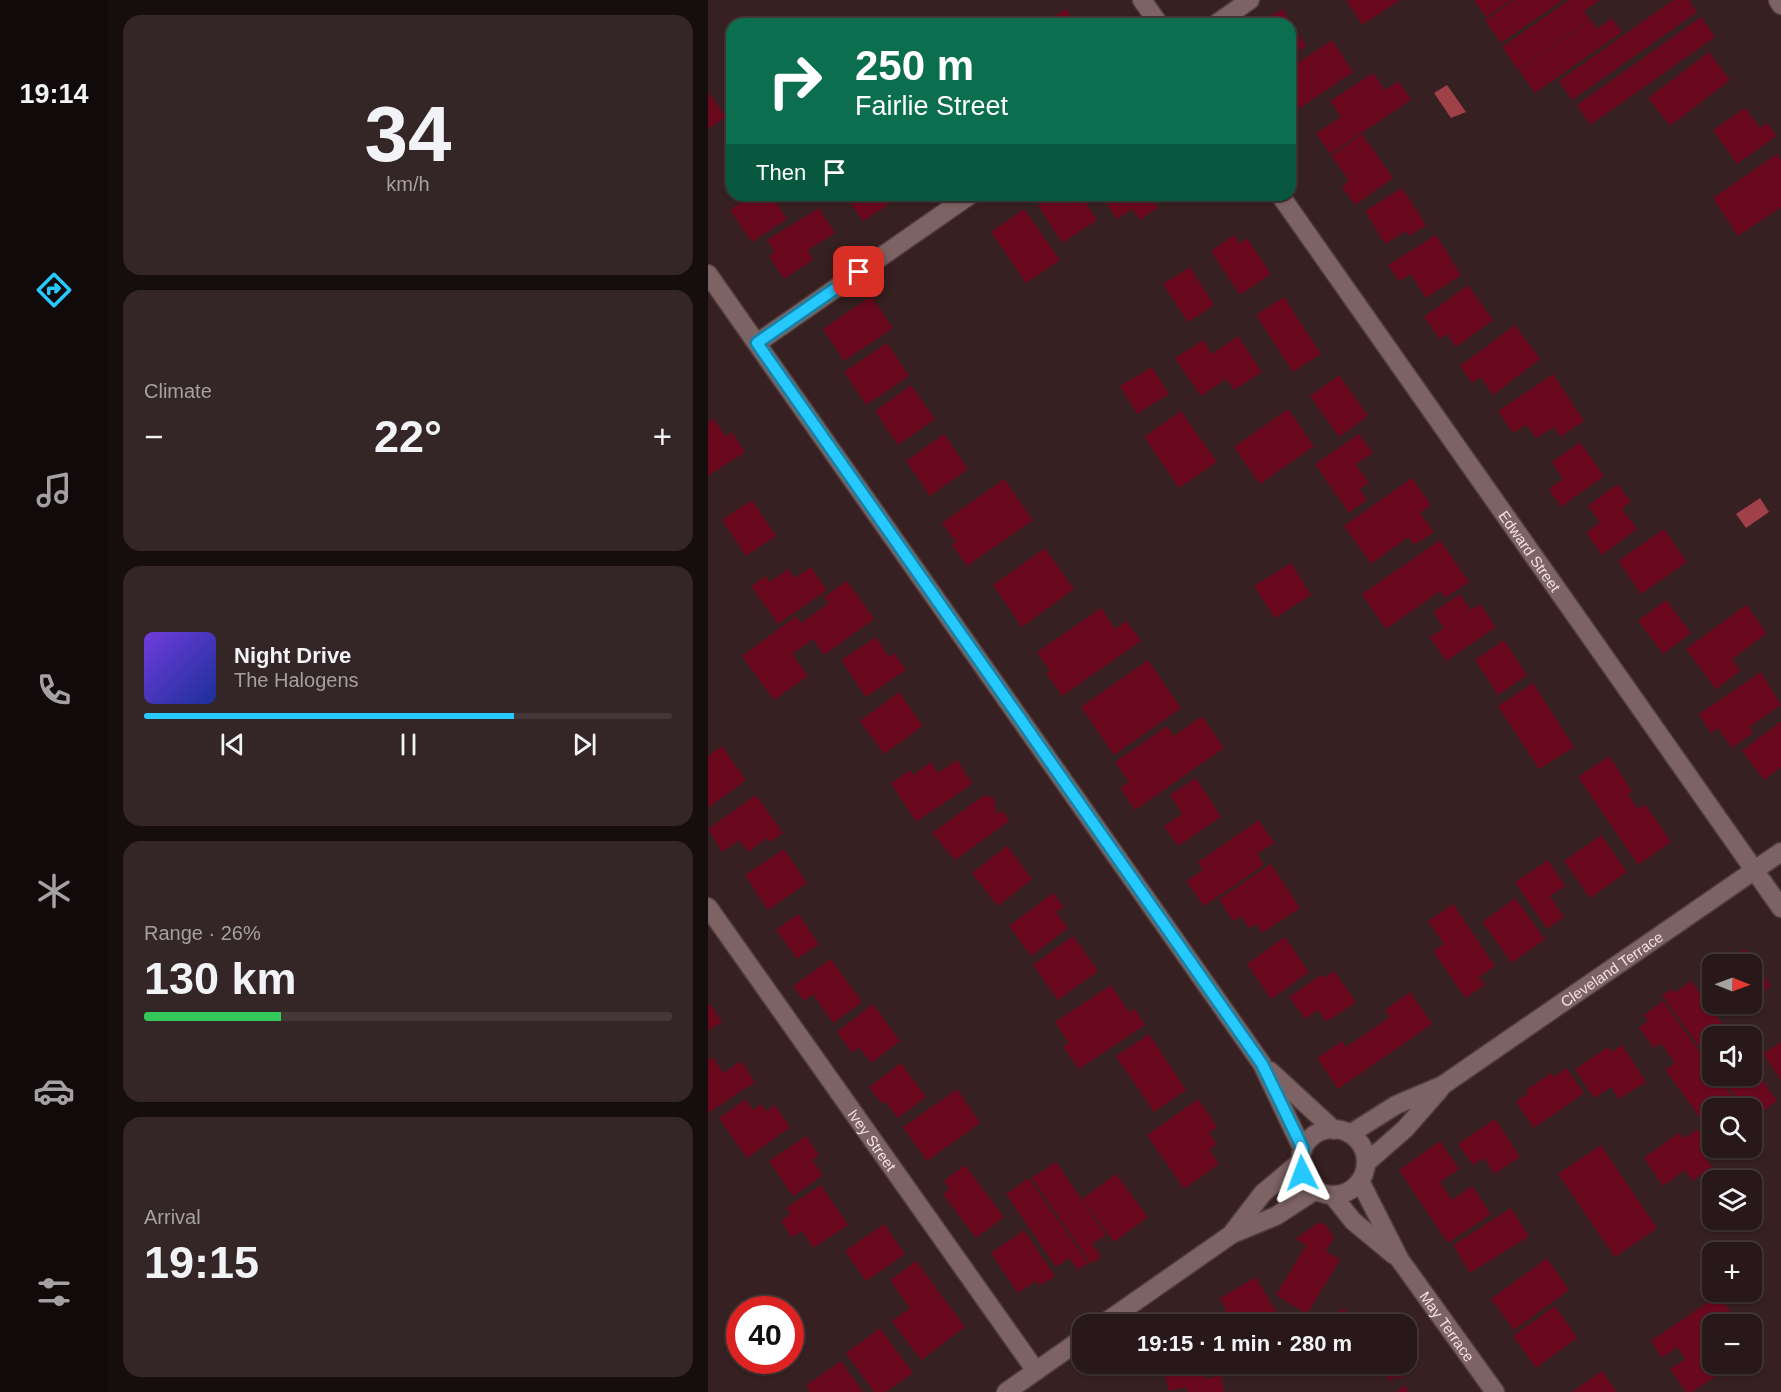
<!DOCTYPE html>
<html lang="en">
<head>
<meta charset="utf-8">
<style>
  :root { --surface:#281819; --page:#342526; --text:#f1f3f6; --muted:#a5a0a2; --line:#443738; --accent:#25c9fe }
  body { margin:0; font-family:Arial,sans-serif; background:var(--page); color:var(--text); height:100vh; display:flex; flex-direction:column; font-size:22px; white-space:nowrap }
  * { box-sizing:border-box; margin:0 }
  p { font-size:20px; color:var(--muted) }
  .icon { flex:none; width:33px; height:33px; fill:none; stroke:currentColor; stroke-width:2; stroke-linecap:round; stroke-linejoin:round }
  .map { position:relative; flex:1; overflow:hidden }
  .details { display:flex; flex-direction:column; gap:15px; padding:15px; background:#160d0e; width:600px }
  .details>* { flex:none }
  .banner { position:absolute; left:18px; top:18px; width:570px; height:183px; border-radius:18px; box-shadow:0 2px 4px #0004,0 0 0 2px var(--line); background:#0b6e4f; color:#fff; overflow:hidden }
  .needle { width:39px; rotate:91deg }
  .controls { position:absolute; left:994px; top:954px; display:grid; gap:12px }
  .controls a { display:grid; place-items:center; width:60px; height:60px; border-radius:12px; background:var(--surface); box-shadow:0 2px 4px #0004,0 0 0 2px var(--line); font-size:30px }
  .speed { position:absolute; left:18px; top:1296px; display:flex; gap:12px; font-size:30px; font-weight:700; text-align:center }
  .speed>* { display:grid; place-content:center; width:78px; height:78px; border-radius:50%; background:var(--surface); box-shadow:0 2px 4px #0004,0 0 0 2px var(--line); line-height:1 }
  .speed .limit { border:9px solid #d22; background:#fff; color:#111 }
  .pin { position:absolute; display:grid; place-items:center; width:51px; height:51px; color:#fff; margin:-26px; border-radius:12px; box-shadow:0 3px 9px #0006 }
  .me { position:absolute; width:66px; margin:-33px; rotate:357deg; stroke-linejoin:round; filter:drop-shadow(0 0 4px #0008) }
  .turn { display:flex; align-items:center; gap:21px; height:126px; padding:0 30px; font-size:27px }
  .turn .icon { width:78px; height:78px; stroke-width:2.5 }
  .turn b { display:block; font-size:42px; line-height:51px }
  .then { display:flex; align-items:center; height:57px; padding:0 30px; background:#0003; gap:12px; font-size:22px }
  .big { font-size:45px; font-weight:700; line-height:1.1 }
  .details .card { flex:1; display:flex; flex-direction:column; justify-content:center; gap:9px; min-width:0; padding:0 21px; border-radius:18px; background:var(--page) }
  .details .dial { align-items:center; gap:0 }
  .dial b { font-size:78px; line-height:1 }
  .song { display:flex; align-items:center; gap:18px }
  .cover { width:72px; height:72px; border-radius:9px; background:linear-gradient(135deg,hsl(260 70% 55%),hsl(230 70% 35%)) }
  .played { height:6px; border-radius:3px; background:linear-gradient(90deg,var(--accent) 70%,var(--line) 70%) }
  .keys { display:flex; justify-content:space-around; direction:ltr }
  .heat { display:flex; justify-content:space-between; align-items:center; font-size:33px; direction:ltr }
  .charge { height:9px; border-radius:4px; background:linear-gradient(90deg,#34c759 26%,var(--line) 0) }
  .trip { position:absolute; left:364px; top:1314px; width:345px; height:60px; border-radius:18px; background:var(--surface); box-shadow:0 2px 4px #0004,0 0 0 2px var(--line); font-weight:700; line-height:60px; text-align:center }
  main { display:flex; flex:1; min-height:0 }
  .tab-bar { display:flex; flex-direction:column; width:108px; justify-content:space-around; align-items:center; background:#100a0a; color:var(--muted) }
  .tab-bar .icon { width:42px; height:42px }
  .tab-bar .selected { color:var(--accent) }
  .tab-bar b { font-size:27px; color:var(--text) }
  .map>svg:first-child { display:block }
  .water { fill:#a04049 }
  .building { fill:#6a081e }
  .lines { fill:none; stroke-linecap:round; stroke-linejoin:round }
  .minor-casing { stroke:#503d3e; stroke-width:21 }
  .tertiary-casing { stroke:#503d3e; stroke-width:21 }
  .minor { stroke:#7e6364; stroke-width:18 }
  .tertiary { stroke:#7e6364; stroke-width:18 }
  .route-casing { stroke:#1883a5; stroke-width:15 }
  .route { stroke:#25c9fe; stroke-width:10 }
  .labels { text-anchor:middle; dominant-baseline:central; stroke-width:6; stroke-linejoin:round; paint-order:stroke }
  .street-label { font-size:15px; fill:#f2e2e2; stroke:#362021 }
</style>
</head>
<body>
<main>
<nav class="tab-bar">
<b>19:14</b>
<svg class="icon selected" aria-label="directions" viewBox="0 0 24 24"><path d="M12 3l9 9-9 9-9-9zM9 14v-3h6M13 9l2 2-2 2"/></svg>
<svg class="icon" aria-label="music" viewBox="0 0 24 24"><path d="M9 18V5l10-2v13"/><circle cx="6" cy="18" r="3"/><circle cx="16" cy="16" r="3"/></svg>
<svg class="icon" aria-label="phone" viewBox="0 0 24 24"><path d="M5 4h4l2 5-3 2q2 4 5 5l2-3 5 2v4C11 20 4 13 5 4z"/></svg>
<svg class="icon" aria-label="climate" viewBox="0 0 24 24"><path d="M12 3v18M4 7l16 10M4 17L20 7"/></svg>
<svg class="icon" aria-label="car" viewBox="0 0 24 24"><path d="M5 17H2v-5l4-1 3-4h7l3 4 3 1v5h-3M9 17h6M6 11h13"/><circle cx="7" cy="17" r="2"/><circle cx="17" cy="17" r="2"/></svg>
<svg class="icon" aria-label="filters" viewBox="0 0 24 24"><path d="M4 7h16M4 17h16"/><circle cx="9" cy="7" r="2"/><circle cx="15" cy="17" r="2"/></svg>
</nav>
<section class="details">
<div class="card dial"><b>34</b><p>km/h</p></div>
<div class="card"><p>Climate</p>
<div class="heat"><a>−</a><b class="big">22°</b><a>+</a></div>
</div>
<div class="card">
<div class="song"><i class="cover"></i><div><b>Night Drive</b><p>The Halogens</p></div></div>
<div class="played"></div>
<div class="keys"><svg class="icon" aria-label="previous" viewBox="0 0 24 24"><path d="M18 5L8 12l10 7zM5 5v14"/></svg><svg class="icon" aria-label="pause" viewBox="0 0 24 24"><path d="M8 5v14M16 5v14"/></svg><svg class="icon" aria-label="next" viewBox="0 0 24 24"><path d="M6 5l10 7-10 7zM19 5v14"/></svg></div>
</div>
<div class="card"><p>Range · 26%</p><b class="big">130 km</b><div class="charge"></div></div>
<div class="card"><p>Arrival</p><b class="big">19:15</b></div>
</section>
<div class="map">
<svg width="1073" height="1392" viewBox="0 0 1073 1392">
  <rect width="100%" height="100%" fill="#362021"/>
  <g class="water">
    <path d="M739 85 758 112 743 118 726 93Z"/>
    <path d="M1052 498 1061 512 1038 528 1028 514Z"/>
  </g>
  <g class="building">
    <path d="M638 0H692L654 25Z"/>
    <path d="M766 0H803L778 17Z"/>
    <path d="M806 0H855L793 43 777 20Z"/>
    <path d="M861 0H892L876 11 882 20 810 70 794 47Z"/>
    <path d="M965 0H981L989 12 864 100 851 81Z"/>
    <path d="M358 9 368 24H346L349 21 346 17Z"/>
    <path d="M574 9 598 46 582 56V24H551Z"/>
    <path d="M993 17 1007 37 882 125 869 105Z"/>
    <path d="M904 18 914 32 827 93 811 70 883 20 889 29Z"/>
    <path d="M624 40 645 72 583 114 582 68Z"/>
    <path d="M1001 52 1022 80 962 126 940 98Z"/>
    <path d="M665 73 677 90 691 81 703 100 622 154 608 133 633 117 622 101Z"/>
    <path d="M0 92 18 117 0 129Z"/>
    <path d="M1037 108 1052 128 1060 123 1068 136 1029 164 1005 130Z"/>
    <path d="M654 134 685 178 647 205 634 187 641 180 623 156Z"/>
    <path d="M1069 154 1073 160V207L1030 236 1005 198Z"/>
    <path d="M694 188 718 225 701 236 698 231 677 244 657 211Z"/>
    <path d="M44 195H63L79 219 44 242 22 210Z"/>
    <path d="M137 195H195L155 221Z"/>
    <path d="M345 195H373L389 220 354 243 330 205Z"/>
    <path d="M393 195H441L450 207 432 220 424 209 409 219Z"/>
    <path d="M111 208 127 233 100 250 105 260 76 279 61 256 67 253 59 240Z"/>
    <path d="M316 209 352 260 318 283 283 232Z"/>
    <path d="M526 235 532 244 539 238 563 274 532 295 503 251Z"/>
    <path d="M728 235 753 275 718 298 703 274 691 281 680 265Z"/>
    <path d="M482 267 506 305 480 322 455 284Z"/>
    <path d="M760 285 785 320 748 347 739 334 732 339 716 317Z"/>
    <path d="M163 296 185 328 136 361 115 329Z"/>
    <path d="M576 297 613 354 585 372 548 315Z"/>
    <path d="M807 325 832 359 785 395 772 377 764 383 752 366Z"/>
    <path d="M530 336 554 372 526 390 518 379 493 396 467 358 495 340 504 354Z"/>
    <path d="M179 343 201 376 158 405 136 372Z"/>
    <path d="M444 367 461 394 429 414 412 386Z"/>
    <path d="M845 374 876 421 852 437 846 427 828 438 819 425 805 433 790 411Z"/>
    <path d="M631 375 660 416 631 437 602 396Z"/>
    <path d="M203 385 227 419 190 445 167 411Z"/>
    <path d="M580 409 606 446 552 484 526 447Z"/>
    <path d="M473 411 509 462 471 488 436 437Z"/>
    <path d="M5 418 18 437 24 432 37 452 0 476V422Z"/>
    <path d="M236 434 260 469 222 496 198 461Z"/>
    <path d="M651 434 665 453 648 464 661 483 652 489 659 500 641 513 607 464Z"/>
    <path d="M872 442 896 476 853 507 841 489 855 479 844 462Z"/>
    <path d="M704 478 723 505 712 513 726 532 706 545 700 537 663 564 636 526Z"/>
    <path d="M296 479 325 520 259 566 244 545 248 542 234 523Z"/>
    <path d="M909 484 923 502 914 509 929 529 894 555 878 533 892 522 880 506Z"/>
    <path d="M44 500 68 536 38 556 14 520Z"/>
    <path d="M956 529 979 562 933 594 910 561Z"/>
    <path d="M732 540 761 582 737 598 732 591 678 629 654 594Z"/>
    <path d="M337 548 366 589 314 627 285 585Z"/>
    <path d="M583 563 603 595 567 618 546 586Z"/>
    <path d="M103 567 119 590 70 624 43 586 58 576 62 582 80 569 87 578Z"/>
    <path d="M139 581 166 619 116 655 105 639 84 654 100 676 66 700 34 656 88 616 93 623 121 603 116 597Z"/>
    <path d="M752 594 763 610 772 604 788 627 738 661 722 637 736 628 725 612Z"/>
    <path d="M958 600 983 633 955 654 930 621Z"/>
    <path d="M1038 605 1059 633 1024 659 1032 671 1008 689 978 649Z"/>
    <path d="M393 608 407 629 418 621 433 641 354 696 338 673 342 671 329 652Z"/>
    <path d="M168 637 181 657 186 653 198 670 158 697 133 660Z"/>
    <path d="M796 640 819 675 790 695 767 660Z"/>
    <path d="M440 660 473 708 406 755 373 707Z"/>
    <path d="M1053 672 1073 705 1041 727 1045 733 1024 748 1010 728 1003 733 991 714Z"/>
    <path d="M825 683 866 747 831 769 790 706Z"/>
    <path d="M191 692 215 726 176 754 152 721Z"/>
    <path d="M494 716 516 748 427 810 412 788 421 782 407 762 459 726 466 736Z"/>
    <path d="M1073 721V767L1056 780 1034 751Z"/>
    <path d="M14 746 38 780 0 808V756Z"/>
    <path d="M901 756 924 791 920 794 930 809 937 804 963 842 930 865 870 777Z"/>
    <path d="M249 760 264 784 208 822 183 783 202 770 205 775 223 762 230 773Z"/>
    <path d="M488 778 513 817 470 846 456 826 474 814 462 795Z"/>
    <path d="M48 795 75 833 62 842 59 838 40 852 31 840 14 852 0 829Z"/>
    <path d="M275 796 286 797 288 815 292 811 297 813 301 821 247 860 224 833Z"/>
    <path d="M551 820 566 843 549 854 556 865 496 906 478 881 495 870 490 862Z"/>
    <path d="M893 835 919 872 882 898 856 861Z"/>
    <path d="M299 846 324 879 290 906 264 873Z"/>
    <path d="M76 849 99 883 60 910 37 875Z"/>
    <path d="M840 860 857 886 842 896 856 917 839 929 807 882Z"/>
    <path d="M563 864 592 908 554 933 548 924 541 928 533 916 525 921 511 899Z"/>
    <path d="M345 893 356 907 348 912 360 928 323 956 301 926Z"/>
    <path d="M807 898 837 939 804 963 774 922Z"/>
    <path d="M745 904 787 966 771 977 777 985 757 998 725 951 736 944 720 921Z"/>
    <path d="M90 914 111 944 89 959 68 930Z"/>
    <path d="M365 936 390 971 350 1000 325 965Z"/>
    <path d="M577 937 601 972 563 999 539 964Z"/>
    <path d="M1037 949 1063 986 1044 999V964H1015Z"/>
    <path d="M123 959 154 1002 125 1023 105 994 96 1001 85 986Z"/>
    <path d="M626 971 648 1002 618 1022 610 1010 597 1019 581 997 613 975 616 978Z"/>
    <path d="M983 981 1023 1036H1005V1066L954 995 964 989 967 993Z"/>
    <path d="M403 985 421 1012 427 1009 437 1025 371 1069 355 1046 361 1043 347 1022Z"/>
    <path d="M702 992 724 1024 630 1089 609 1058 634 1041 638 1047 682 1017 677 1010Z"/>
    <path d="M955 1001 1005 1070V1076H1009L1033 1108H1005V1135L957 1070 967 1063 953 1043 946 1048 931 1028 940 1021 936 1015Z"/>
    <path d="M2 1004 14 1022 0 1031V1006Z"/>
    <path d="M165 1004 192 1041 163 1063 151 1047 144 1053 129 1032Z"/>
    <path d="M1026 1004H1038L1030 1009Z"/>
    <path d="M441 1034 478 1090 446 1112 408 1056Z"/>
    <path d="M1073 1042V1080L1055 1054Z"/>
    <path d="M914 1045 938 1082 911 1099 903 1087 886 1098 867 1069 900 1047 904 1052Z"/>
    <path d="M5 1057 15 1073 33 1061 47 1082 0 1113V1060Z"/>
    <path d="M193 1063 218 1097 190 1118 177 1101 174 1104 161 1087Z"/>
    <path d="M1044 1065 1069 1101 1044 1119V1108H1036L1012 1076H1044Z"/>
    <path d="M858 1068 876 1093 826 1128 808 1102 820 1093 818 1090 843 1073 846 1077Z"/>
    <path d="M249 1089 272 1123 219 1161 195 1127Z"/>
    <path d="M38 1099 45 1110 53 1104 58 1111 67 1105 82 1127 39 1158 11 1118Z"/>
    <path d="M490 1099 509 1127 501 1133 509 1144 501 1150 511 1164 476 1189 439 1135Z"/>
    <path d="M787 1119 812 1157 786 1174 776 1158 765 1165 750 1144Z"/>
    <path d="M989 1129 1005 1152 997 1158 1004 1167 984 1181 977 1170 955 1186 936 1158 972 1132 976 1139Z"/>
    <path d="M98 1136 111 1155 104 1160 115 1175 85 1196 61 1161Z"/>
    <path d="M732 1141 751 1169 732 1182 744 1200 764 1186 783 1214 740 1243 691 1170Z"/>
    <path d="M893 1145 949 1228 907 1257 850 1174Z"/>
    <path d="M348 1162 398 1235 384 1244 393 1257 383 1264 324 1178Z"/>
    <path d="M257 1165 296 1217 268 1238 235 1194 242 1189 236 1181Z"/>
    <path d="M408 1174 440 1217 406 1242 374 1199Z"/>
    <path d="M321 1178 380 1263 370 1270 361 1258 348 1267 298 1194Z"/>
    <path d="M113 1185 140 1225 105 1248 94 1231 84 1238 73 1221 83 1214 78 1208Z"/>
    <path d="M803 1208 821 1236 762 1273 745 1245Z"/>
    <path d="M609 1223 617 1224 626 1238 618 1251 632 1260 599 1314 568 1295 598 1245 588 1239Z"/>
    <path d="M176 1224 197 1254 158 1281 137 1251Z"/>
    <path d="M316 1230 347 1276 331 1286 328 1281 310 1293 283 1253Z"/>
    <path d="M839 1258 861 1290 806 1330 783 1299Z"/>
    <path d="M208 1261 257 1327 213 1360 184 1321 202 1308 182 1280Z"/>
    <path d="M548 1277 575 1324H498L497 1322 519 1310 512 1298Z"/>
    <path d="M1010 1295 1031 1324H1005V1364H1025L984 1392H978L962 1369 977 1359 969 1347 954 1358 943 1341Z"/>
    <path d="M847 1306 869 1338 828 1368 805 1336Z"/>
    <path d="M636 1308 647 1324H611Z"/>
    <path d="M172 1328 205 1373 178 1392H166L138 1353Z"/>
    <path d="M699 1353 709 1367 692 1379 689 1375 682 1381 675 1371 681 1367 678 1364H699Z"/>
    <path d="M133 1361 155 1392H102L98 1385Z"/>
    <path d="M455 1364H494L497 1379 513 1375 516 1392H479L478 1387 461 1391Z"/>
    <path d="M615 1364H638L622 1374Z"/>
    <path d="M894 1371 909 1392H864Z"/>
    <path d="M697 1385 701 1392H688Z"/>
  </g>
  <g class="lines">
    <g class="minor-casing">
      <g id="minor">
        <path d="M434 0 451 24"/>
        <path d="M1070 0 1073 5"/>
        <path d="M508 24 542 0"/>
        <path id="s1" d="M572 195 1073 908"/>
        <path d="M49 343 262 195"/>
        <path id="s2" d="M0 907 328 1371"/>
        <path id="s3" d="M642 1134 688 1105 735 1085 1073 852"/>
        <path d="M658 1163 697 1129 732 1089"/>
        <path d="M525 1232 555 1193 592 1162"/>
        <path d="M395 1324 524 1234 568 1216 608 1190"/>
        <path d="M298 1392 375 1338"/>
      </g>
    </g>
    <g class="tertiary-casing">
      <g id="tertiary">
        <path d="M0 274 554 1064 595 1150"/>
        <path d="M562 1071 626 1130"/>
        <circle cx="625" cy="1162" r="33"/>
        <path id="s4" d="M652 1181 692 1260 787 1392"/>
        <path d="M625 1196 645 1221 686 1255"/>
      </g>
    </g>
    <use href="#minor" class="minor"/>
    <use href="#tertiary" class="tertiary"/>
  </g>
  <g class="lines">
    <g class="route-casing">
      <path id="route" d="M151 272 49 343 554 1064 595 1149 592 1162 594 1173"/>
    </g>
    <use href="#route" class="route"/>
  </g>
  <g class="labels">
    <g class="street-label">
      <text stroke="none"><textPath href="#s1" startOffset="435">Edward Street</textPath></text>
      <text stroke="none"><textPath href="#s3" startOffset="310">Cleveland Terrace</textPath></text>
      <text stroke="none"><textPath href="#s2" startOffset="285">Ivey Street</textPath></text>
      <text stroke="none"><textPath href="#s4" startOffset="170">May Terrace</textPath></text>
    </g>
  </g>
</svg>
<div class="controls">
<a><svg class="needle" viewBox="-14 -14 28 28"><path d="M0-13l5 13h-10z" fill="#e53935"/><path d="M0 13l5-13h-10z" fill="#a5a0a2"/></svg></a>
<a><svg class="icon" aria-label="sound" viewBox="0 0 24 24"><path d="M4 9h4l5-4v14l-5-4H4zM17 9q2 3 0 6"/></svg></a>
<a><svg class="icon" aria-label="search" viewBox="0 0 24 24"><circle cx="10" cy="10" r="6"/><path d="M15 15l6 6"/></svg></a>
<a><svg class="icon" aria-label="layers" viewBox="0 0 24 24"><path d="M12 4l9 5-9 5-9-5zM3 14l9 5 9-5"/></svg></a>
<a>+</a>
<a>−</a>
</div>
<div class="speed"><div class="limit">40</div></div>
<div class="pin" style="left:151px;top:272px;background:#d93025"><svg class="icon" aria-label="arrive" viewBox="0 0 24 24"><path d="M6 21V4h12l-3 4 3 4H6"/></svg></div>
<svg class="me" style="left:594px;top:1173px" viewBox="-20 -20 40 40"><path d="M0-17L14 15 0 8-14 15z" fill="#25c9fe" stroke="#fff" stroke-width="4"/></svg>
<div class="trip">19:15 · 1 min · 280 m</div>
<div class="banner">
<div class="turn"><svg class="icon" aria-label="right" viewBox="0 0 24 24"><path d="M7 20v-9h11M14 6l5 5-5 5"/></svg><div><b>250 m</b>Fairlie Street</div></div>
<div class="then">Then<svg class="icon" aria-label="arrive" viewBox="0 0 24 24"><path d="M6 21V4h12l-3 4 3 4H6"/></svg></div>
</div>
</div>
</main>
</body>
</html>
